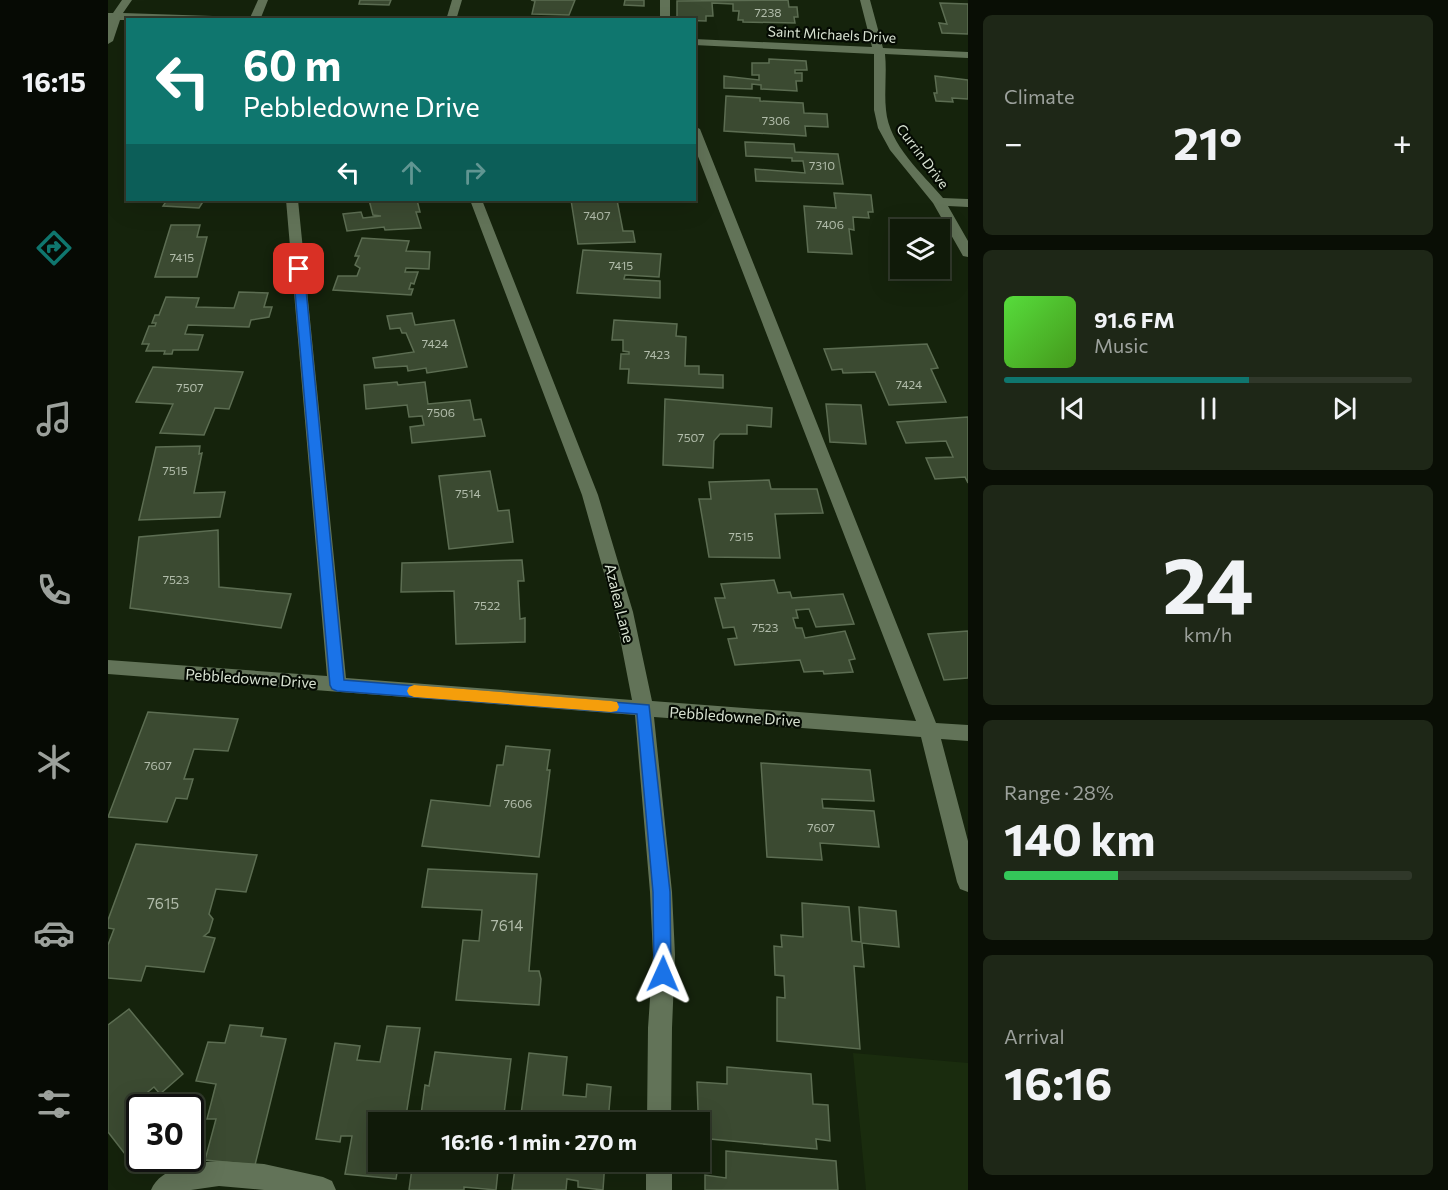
<!DOCTYPE html>
<html lang="en">
<head>
<meta charset="utf-8">
<style>
  :root { --surface:#101a09; --page:#1e2717; --text:#f1f3f6; --muted:#9ca19c; --line:#30382a; --accent:#0f766e }
  body { margin:0; font-family:Commissioner,sans-serif; background:var(--page); color:var(--text); height:100vh; display:flex; flex-direction:column; font-size:22px; white-space:nowrap }
  * { box-sizing:border-box; margin:0 }
  p { font-size:20px; color:var(--muted) }
  .icon { flex:none; width:33px; height:33px; fill:none; stroke:currentColor; stroke-width:2; stroke-linecap:round; stroke-linejoin:round }
  .map { position:relative; flex:1; overflow:hidden }
  .side { display:flex; flex-direction:column; gap:15px; padding:15px; background:#090e05; width:480px }
  .side>* { flex:none }
  .guide { position:absolute; left:18px; top:18px; width:570px; height:183px; border-radius:0px; box-shadow:0 6px 24px #0002,0 0 0 2px var(--line); background:#0f766e; color:#fff; overflow:hidden }
  .tools { position:absolute; left:782px; top:219px; display:grid; gap:12px }
  .tools a { display:grid; place-items:center; width:60px; height:60px; border-radius:0px; background:var(--surface); box-shadow:0 6px 24px #0002,0 0 0 2px var(--line); font-size:30px }
  .speed { position:absolute; left:18px; top:1094px; display:flex; gap:12px; font-size:30px; font-weight:700; text-align:center }
  .speed>* { display:grid; place-content:center; width:78px; height:78px; border-radius:50%; background:var(--surface); box-shadow:0 6px 24px #0002,0 0 0 2px var(--line); line-height:1 }
  .speed .limit { border:3px solid #111; border-radius:9px; background:#fff; color:#111 }
  .pin { position:absolute; display:grid; place-items:center; width:51px; height:51px; color:#fff; margin:-26px; border-radius:12px; box-shadow:0 3px 9px #0006 }
  .me { position:absolute; width:66px; margin:-33px; rotate:1deg; stroke-linejoin:round; filter:drop-shadow(0 0 4px #0008) }
  .turn { display:flex; align-items:center; gap:21px; height:126px; padding:0 18px; font-size:27px }
  .turn .icon { width:78px; height:78px; stroke-width:2.5 }
  .turn b { display:block; font-size:42px; line-height:51px }
  .lanes { display:flex; align-items:center; height:57px; padding:0 18px; background:#0003; justify-content:center; gap:30px; direction:ltr }
  .lanes .off { opacity:.35 }
  .big { font-size:45px; font-weight:700; line-height:1.1 }
  .side .tile { flex:1; display:flex; flex-direction:column; justify-content:center; gap:9px; min-width:0; padding:0 21px; border-radius:9px; background:var(--page) }
  .side .dial { align-items:center; gap:0 }
  .dial b { font-size:78px; line-height:1 }
  .song { display:flex; align-items:center; gap:18px }
  .cover { width:72px; height:72px; border-radius:9px; background:linear-gradient(135deg,hsl(110 70% 55%),hsl(100 70% 35%)) }
  .played { height:6px; border-radius:3px; background:linear-gradient(90deg,var(--accent) 60%,var(--line) 60%) }
  .keys { display:flex; justify-content:space-around; direction:ltr }
  .heat { display:flex; justify-content:space-between; align-items:center; font-size:33px; direction:ltr }
  .charge { height:9px; border-radius:4px; background:linear-gradient(90deg,#34c759 28%,var(--line) 0) }
  .trip { position:absolute; left:260px; top:1112px; width:342px; height:60px; border-radius:0px; background:var(--surface); box-shadow:0 6px 24px #0002,0 0 0 2px var(--line); font-weight:700; line-height:60px; text-align:center }
  main { display:flex; flex:1; min-height:0 }
  .dock { display:flex; flex-direction:column; width:108px; justify-content:space-around; align-items:center; background:#060a04; color:var(--muted) }
  .dock .icon { width:42px; height:42px }
  .dock .current { color:var(--accent) }
  .dock b { font-size:27px; color:var(--text) }
  .map>svg:first-child { display:block }
  .built { fill:#1a2c0e }
  .building { fill:#3b4a31; stroke:#5c6d52; stroke-width:1.5 }
  .lines { fill:none; stroke-linecap:round; stroke-linejoin:round }
  .minor { fill:#627358; fill-rule:evenodd }
  .route { fill:#1a73e8; stroke:#114b97; stroke-width:1.5 }
  .slow { fill:#f59e0b }
  .labels { text-anchor:middle; dominant-baseline:central; stroke-width:4.5; stroke-linejoin:round; paint-order:stroke }
  .number-label { font-size:12px; fill:#b1bcaa }
  .far-street-label { font-size:14px; fill:#d8e2d2; stroke:#050b03 }
  .street-label { font-size:15px; fill:#d8e2d2; stroke:#050b03 }
  .near-number-label { font-size:15px; fill:#b1bcaa }
</style>
</head>
<body>
<main>
<nav class="dock">
<b>16:15</b>
<svg class="icon current" aria-label="directions" viewBox="0 0 24 24"><path d="M12 3l9 9-9 9-9-9zM9 14v-3h6M13 9l2 2-2 2"/></svg>
<svg class="icon" aria-label="music" viewBox="0 0 24 24"><path d="M9 18V5l10-2v13"/><circle cx="6" cy="18" r="3"/><circle cx="16" cy="16" r="3"/></svg>
<svg class="icon" aria-label="phone" viewBox="0 0 24 24"><path d="M5 4h4l2 5-3 2q2 4 5 5l2-3 5 2v4C11 20 4 13 5 4z"/></svg>
<svg class="icon" aria-label="climate" viewBox="0 0 24 24"><path d="M12 3v18M4 7l16 10M4 17L20 7"/></svg>
<svg class="icon" aria-label="car" viewBox="0 0 24 24"><path d="M5 17H2v-5l4-1 3-4h7l3 4 3 1v5h-3M9 17h6M6 11h13"/><circle cx="7" cy="17" r="2"/><circle cx="17" cy="17" r="2"/></svg>
<svg class="icon" aria-label="filters" viewBox="0 0 24 24"><path d="M4 7h16M4 17h16"/><circle cx="9" cy="7" r="2"/><circle cx="15" cy="17" r="2"/></svg>
</nav>
<div class="map">
<svg width="860" height="1190" viewBox="0 0 860 1190">
  <rect width="100%" height="100%" fill="#15230c"/>
  <path class="built" d="M745 1053 860 1063V1190H758Z"/>
  <g class="building">
    <path d="M252 0H283L281 5 251 4Z"/>
    <path d="M467 0 461 15 424 14 427 1 423 0Z"/>
    <path d="M517 0H536V6L516 5Z"/>
    <path d="M680 0 681 7H689L690 17H686L687 23 635 22V20H630L631 11H625V4L604 3 605 16H598V21L569 20V1Z"/>
    <path d="M832 3 860 4V34L834 33 831 23 839 24Z"/>
    <path d="M661 59 698 61 699 70H687V73H694V81H688L689 91 653 89V85L644 84V89L616 88V76L651 80V75H644V63H661Z"/>
    <path d="M827 76 860 80V99L844 98 845 102 828 101 826 93H829Z"/>
    <path d="M618 96 652 98V101L695 103 696 113 719 114 720 127 697 126 698 136 616 131Z"/>
    <path d="M637 142 686 144 687 152 730 154 735 184 648 181 647 169 697 173 695 161H684V158L638 156Z"/>
    <path d="M726 193 763 195 765 212H760L761 218 745 217 746 230 741 229 744 254 700 252 696 206 728 208Z"/>
    <path d="M59 200H96L91 208 55 206Z"/>
    <path d="M261 200H309L312 212H308L313 228 277 230 276 227 239 231 235 214 253 212 255 218 273 216 265 215Z"/>
    <path d="M463 200H509L515 231H525L527 242 470 244Z"/>
    <path d="M63 225H92L89 237H99L89 277H47Z"/>
    <path d="M254 238 301 241 298 251 322 252 321 269 298 268 297 272H310L306 284 303 283 301 289H305L303 295 225 290 230 276H249L252 268 247 265 251 256H247Z"/>
    <path d="M475 250 553 254 551 277 517 275 516 279 552 281V298L469 293Z"/>
    <path d="M131 292 160 293 156 307H164L161 317 143 320 141 327 80 325 77 334 95 335 90 350H65L64 354H56L57 351H38L41 344H34L41 326H47L48 323H44L47 315H51L58 297 91 298 88 307 126 308Z"/>
    <path d="M304 313 307 325 346 320 359 367 319 373 318 368 300 371 299 366 267 368 265 358 306 352 298 333H294L292 328 282 329 279 316Z"/>
    <path d="M506 320 569 324 568 336 578 337 577 366H591V374L615 375V388L520 383 521 369H512L513 354H521V352L515 351V340H504Z"/>
    <path d="M819 344 830 368 823 369 838 402 781 405 767 372 735 373 734 369 724 370 716 349Z"/>
    <path d="M45 367 135 372 121 409 107 408 96 435 52 433 65 404 28 402Z"/>
    <path d="M289 382 290 385 317 382 320 404 362 400 366 420 373 419 377 436 304 443 302 427 316 425 314 416 301 417 299 405 258 409 256 385Z"/>
    <path d="M557 399 664 408 663 427 639 425V434H612L606 441 605 468 555 465Z"/>
    <path d="M718 404 753 405 758 444 722 442Z"/>
    <path d="M860 417V483L857 477 827 479 818 458 845 457 838 441 798 443 789 422Z"/>
    <path d="M92 446 91 454 94 453 86 493 117 492 112 517 31 520 48 447Z"/>
    <path d="M382 471 390 511 401 510 405 542 341 549 331 476Z"/>
    <path d="M661 480 663 489H709L715 513 667 514 672 558 601 557 591 499H603L601 482Z"/>
    <path d="M110 530 111 587 183 594 173 628 22 608 31 537Z"/>
    <path d="M414 560 416 581H410L412 619 417 618V642L348 644 346 591 293 592 294 563Z"/>
    <path d="M666 580 670 593 682 592 684 598 735 594 746 624 708 627 701 609 688 610 690 618H685L688 628H694L697 638 737 631 747 659 741 660 745 672 716 674 715 671 696 672 692 660 627 665 620 639 629 638 626 627 615 628 607 598H617L613 584Z"/>
    <path d="M860 631V678L836 680 820 634Z"/>
    <path d="M40 712 130 719 120 751 86 749 76 779H85L79 799 68 798 59 822 0 817Z"/>
    <path d="M398 746 442 750 439 770H442L431 857 314 846 323 800 382 806 389 765H395Z"/>
    <path d="M653 763 762 770 766 801 714 799 715 808 766 811 771 847 712 843 714 860 659 857Z"/>
    <path d="M28 844 149 855 138 892 108 889 101 914 105 919 101 932 96 936 107 938 96 972 38 966 33 981 0 978V945L6 929 0 928V920Z"/>
    <path d="M320 869 429 874 421 971H431L433 979 431 1005 348 1000 355 940 371 941 374 910 314 907Z"/>
    <path d="M694 903 741 907 744 941 753 942 751 907 788 911 791 947 754 943 756 967 746 966 752 1049 669 1041V997L677 998 676 976 667 975 666 946 674 947 673 935 695 937Z"/>
    <path d="M21 1009 75 1074 52 1094 46 1087 35 1096 44 1107H32V1142L17 1154 0 1132V1025Z"/>
    <path d="M122 1025 155 1028 153 1036 178 1039 147 1165 97 1160 108 1119H99L108 1084 88 1081 100 1042 117 1043Z"/>
    <path d="M279 1026 312 1028 297 1122H270V1161H291L288 1179 237 1174 244 1136H233L232 1142 208 1139 227 1043 252 1046 249 1060 272 1062Z"/>
    <path d="M327 1052 403 1059 395 1122H312L317 1085 321 1086Z"/>
    <path d="M421 1053 459 1057 455 1095 478 1097 479 1084 503 1087 500 1122H412Z"/>
    <path d="M619 1067 703 1074 705 1104 720 1105 722 1141 708 1139 709 1149 591 1138 589 1082 619 1084Z"/>
    <path d="M618 1151 728 1161 730 1190H597V1175L618 1178Z"/>
    <path d="M305 1161H391L388 1190 356 1187V1190H301Z"/>
    <path d="M408 1161H497L495 1190 470 1187V1181L459 1179 458 1190H404Z"/>
  </g>
  <g class="lines">
    <g class="minor">
      <path d="M14 0H24L15 13 135 17 140 20H12L5 41 0 44V13H5Z"/>
      <path d="M150 0H160L152 20H141Z"/>
      <path d="M344 0H354L348 20H338Z"/>
      <rect x="552" y="0" width="10" height="20"/>
      <path d="M752 0H762L775 48 860 52V58L777 54C779 73 776 91 778 110 781 145 814 173 835 198L860 199V207L840 206 860 241V257L855 256 825 203 782 150 770 128 766 110V54L586 45V39L764 47Z"/>
      <path d="M586 126 592 129 828 723 860 725V741L833 739 860 841V892L852 889 849 882 813 737 546 717 564 892 567 955 564 1028 563 1122H539L540 1028 545 955 542 892 527 715 0 674V660L219 676 178 200H190L238 678 524 700 507 612 474 495 362 200H374L490 495 525 612 544 701 808 721 586 146Z"/>
      <path d="M111 1161 156 1164 215 1177 224 1181 228 1190H156L111 1186 83 1190H43C53 1166 88 1163 111 1161Z"/>
      <rect x="538" y="1161" width="26" height="29"/>
    </g>
  </g>
  <path class="route" d="M191 266 196 269 236 680 541 705 562 892 563 974 561 979 555 982 548 979 546 974 545 892 529 714 229 691 224 689 222 685 185 269Z"/>
  <path class="slow" d="M306 685 503 701 509 702 511 707 509 711 503 712 306 697 301 695 299 691 301 687Z"/>
  <g class="labels">
    <g class="number-label">
      <text x="660" y="12">7238</text>
      <text x="668" y="120">7306</text>
      <text x="714" y="165">7310</text>
      <text x="489" y="215">7407</text>
      <text x="722" y="224">7406</text>
      <text x="74" y="257">7415</text>
      <text x="513" y="265">7415</text>
      <text x="327" y="343">7424</text>
      <text x="549" y="354">7423</text>
      <text x="801" y="384">7424</text>
      <text x="82" y="387">7507</text>
      <text x="333" y="412">7506</text>
      <text x="583" y="437">7507</text>
      <text x="67" y="470">7515</text>
      <text x="360" y="493">7514</text>
      <text x="633" y="536">7515</text>
      <text x="68" y="579">7523</text>
      <text x="379" y="605">7522</text>
      <text x="657" y="627">7523</text>
      <text x="50" y="765">7607</text>
      <text x="410" y="803">7606</text>
      <text x="713" y="827">7607</text>
    </g>
    <g class="far-street-label">
      <text transform="translate(724 34) rotate(3)">Saint Michaels Drive</text>
      <text transform="translate(815 156) rotate(53)">Currin Drive</text>
    </g>
    <g class="street-label">
      <text transform="translate(512 603) rotate(76)">Azalea Lane</text>
      <text transform="translate(143 678) rotate(4)">Pebbledowne Drive</text>
      <text transform="translate(627 716) rotate(4)">Pebbledowne Drive</text>
    </g>
    <g class="near-number-label">
      <text x="55" y="903">7615</text>
      <text x="399" y="925">7614</text>
    </g>
  </g>
</svg>
<div class="tools">
<a><svg class="icon" aria-label="layers" viewBox="0 0 24 24"><path d="M12 4l9 5-9 5-9-5zM3 14l9 5 9-5"/></svg></a>
</div>
<div class="speed"><div class="limit">30</div></div>
<div class="pin" style="left:191px;top:269px;background:#d93025"><svg class="icon" aria-label="arrive" viewBox="0 0 24 24"><path d="M6 21V4h12l-3 4 3 4H6"/></svg></div>
<svg class="me" style="left:555px;top:974px" viewBox="-20 -20 40 40"><path d="M0-17L14 15 0 8-14 15z" fill="#1a73e8" stroke="#fff" stroke-width="4"/></svg>
<div class="trip">16:16 · 1 min · 270 m</div>
<div class="guide">
<div class="turn"><svg class="icon" aria-label="left" viewBox="0 0 24 24"><path d="M17 20v-9H6M10 6l-5 5 5 5"/></svg><div><b>60 m</b>Pebbledowne Drive</div></div>
<div class="lanes"><svg class="icon" aria-label="left" viewBox="0 0 24 24"><path d="M17 20v-9H6M10 6l-5 5 5 5"/></svg><svg class="icon off" aria-label="ahead" viewBox="0 0 24 24"><path d="M12 20V5M6 11l6-6 6 6"/></svg><svg class="icon off" aria-label="right" viewBox="0 0 24 24"><path d="M7 20v-9h11M14 6l5 5-5 5"/></svg></div>
</div>
</div>
<section class="side">
<div class="tile"><p>Climate</p>
<div class="heat"><a>−</a><b class="big">21°</b><a>+</a></div>
</div>
<div class="tile">
<div class="song"><i class="cover"></i><div><b>91.6 FM</b><p>Music</p></div></div>
<div class="played"></div>
<div class="keys"><svg class="icon" aria-label="previous" viewBox="0 0 24 24"><path d="M18 5L8 12l10 7zM5 5v14"/></svg><svg class="icon" aria-label="pause" viewBox="0 0 24 24"><path d="M8 5v14M16 5v14"/></svg><svg class="icon" aria-label="next" viewBox="0 0 24 24"><path d="M6 5l10 7-10 7zM19 5v14"/></svg></div>
</div>
<div class="tile dial"><b>24</b><p>km/h</p></div>
<div class="tile"><p>Range · 28%</p><b class="big">140 km</b><div class="charge"></div></div>
<div class="tile"><p>Arrival</p><b class="big">16:16</b></div>
</section>
</main>
</body>
</html>
